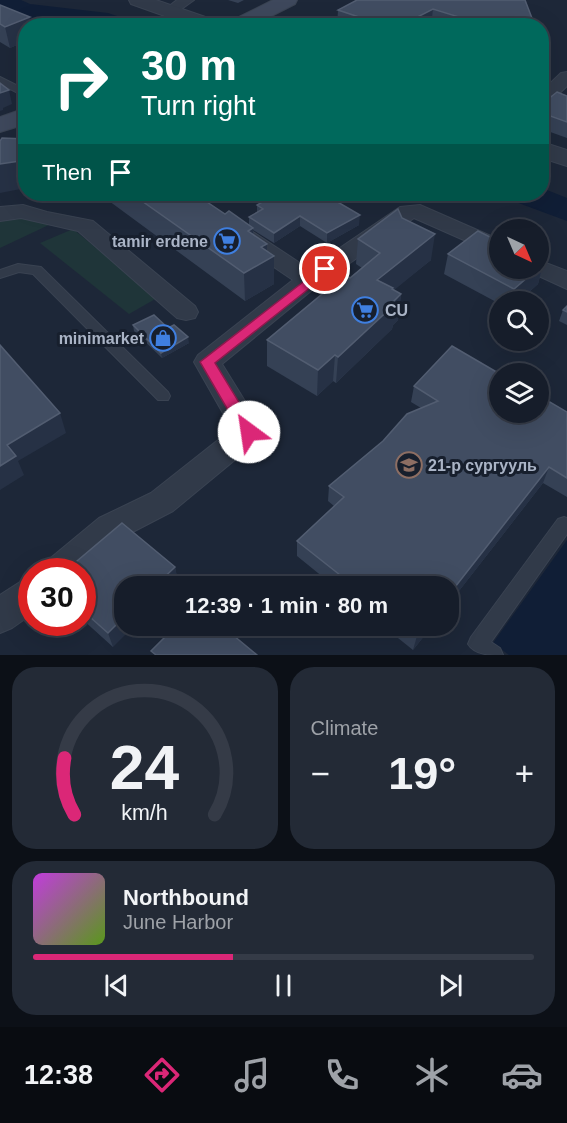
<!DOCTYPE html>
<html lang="en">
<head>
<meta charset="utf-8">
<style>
  :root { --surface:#161d2a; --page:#232a36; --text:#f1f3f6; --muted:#9ea2a8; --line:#353b47; --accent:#db2777 }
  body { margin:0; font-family:Helvetica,sans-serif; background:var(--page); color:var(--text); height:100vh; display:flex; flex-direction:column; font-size:22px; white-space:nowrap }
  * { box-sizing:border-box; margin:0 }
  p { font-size:20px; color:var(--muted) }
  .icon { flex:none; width:33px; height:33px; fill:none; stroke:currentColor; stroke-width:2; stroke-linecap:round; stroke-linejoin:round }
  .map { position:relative; height:655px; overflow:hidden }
  .drawer { display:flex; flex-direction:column; gap:12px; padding:12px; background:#0c1017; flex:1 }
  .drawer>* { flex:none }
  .banner { position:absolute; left:18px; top:18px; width:531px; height:183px; border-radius:24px; box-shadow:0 6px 24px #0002,0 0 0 2px var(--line); background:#00695c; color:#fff; overflow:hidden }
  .needle { width:39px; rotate:136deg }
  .fabs { position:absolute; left:489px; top:219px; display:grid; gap:12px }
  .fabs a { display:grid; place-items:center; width:60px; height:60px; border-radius:50%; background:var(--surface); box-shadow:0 6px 24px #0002,0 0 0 2px var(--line); font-size:30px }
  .speed { position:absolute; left:18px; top:558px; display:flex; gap:12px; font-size:30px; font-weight:700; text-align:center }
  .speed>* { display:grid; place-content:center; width:78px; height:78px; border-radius:50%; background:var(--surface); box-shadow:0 6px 24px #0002,0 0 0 2px var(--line); line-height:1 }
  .speed .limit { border:9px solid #d22; background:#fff; color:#111 }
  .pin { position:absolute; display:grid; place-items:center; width:51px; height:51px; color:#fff; margin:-26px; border:3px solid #fff; border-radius:50%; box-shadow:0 2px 6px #0007 }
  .me { position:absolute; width:66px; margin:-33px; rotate:329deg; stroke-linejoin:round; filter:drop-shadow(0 0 4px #0008) }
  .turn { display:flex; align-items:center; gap:21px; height:126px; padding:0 24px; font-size:27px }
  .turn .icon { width:78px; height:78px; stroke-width:2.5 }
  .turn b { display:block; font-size:42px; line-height:51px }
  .then { display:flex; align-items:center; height:57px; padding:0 24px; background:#0003; gap:12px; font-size:22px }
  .big { font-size:45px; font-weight:700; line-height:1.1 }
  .drawer .card { flex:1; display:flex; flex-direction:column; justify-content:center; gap:9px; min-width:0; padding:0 21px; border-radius:24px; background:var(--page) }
  .drawer .dial { align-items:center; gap:0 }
  .dial svg { height:156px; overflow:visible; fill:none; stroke:var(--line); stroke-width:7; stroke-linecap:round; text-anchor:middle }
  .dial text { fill:var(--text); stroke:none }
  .song { display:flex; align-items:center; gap:18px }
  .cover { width:72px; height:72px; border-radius:9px; background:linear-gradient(135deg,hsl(290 70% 55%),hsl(90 70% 35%)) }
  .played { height:6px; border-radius:3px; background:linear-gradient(90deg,var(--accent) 40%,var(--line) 40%) }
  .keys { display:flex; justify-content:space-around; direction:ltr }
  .heat { display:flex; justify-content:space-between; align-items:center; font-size:33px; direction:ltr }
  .drawer .tiles { flex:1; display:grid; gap:12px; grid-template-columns:1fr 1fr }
  .card:last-child { grid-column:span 2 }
  .trip { position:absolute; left:114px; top:576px; width:345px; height:60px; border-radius:24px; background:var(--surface); box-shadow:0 6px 24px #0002,0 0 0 2px var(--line); font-weight:700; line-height:60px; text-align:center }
  .menu { display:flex; height:96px; justify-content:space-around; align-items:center; background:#090c11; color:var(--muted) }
  .menu .icon { width:42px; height:42px }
  .menu .on { color:var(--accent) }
  .menu b { font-size:27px; color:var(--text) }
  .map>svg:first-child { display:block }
  .green { fill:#1f3539 }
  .water { fill:#101e36 }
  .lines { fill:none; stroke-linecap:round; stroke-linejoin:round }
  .river { fill:#101e36; fill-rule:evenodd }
  .service-casing { stroke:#3a4352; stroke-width:2 }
  .minor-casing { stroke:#3a4352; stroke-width:2 }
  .tertiary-casing { stroke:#3a4352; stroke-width:2 }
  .secondary-casing { stroke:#3a4352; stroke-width:2 }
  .service { fill:#313a49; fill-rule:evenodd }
  .minor { fill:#313a49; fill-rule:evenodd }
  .tertiary { fill:#313a49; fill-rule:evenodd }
  .secondary { fill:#3e485c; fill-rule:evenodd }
  .wall { fill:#354155 }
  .shaded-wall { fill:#263145 }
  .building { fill:#414d62; stroke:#525d71; stroke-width:1.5 }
  .route { fill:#db2777; stroke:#8e194d; stroke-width:1.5 }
  .labels { text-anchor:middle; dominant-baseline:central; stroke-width:6; stroke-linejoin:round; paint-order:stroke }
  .poi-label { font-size:16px; font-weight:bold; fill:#aab4c6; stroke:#171f2d; text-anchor:end }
</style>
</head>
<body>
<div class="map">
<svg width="567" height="655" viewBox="0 0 567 655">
  <rect width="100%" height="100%" fill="#1d2738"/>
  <g class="green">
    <path d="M23 211 53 223 0 248V221Z"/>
    <path d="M73 229 157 298 129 314 40 243Z"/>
  </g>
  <path class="water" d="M567 540V655H509L493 643Z"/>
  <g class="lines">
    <g class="river">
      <path d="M0 0H21L30 4 108 13 117 16 126 26C85 26 37 28 0 8Z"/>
      <path d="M542 188 567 198V221L513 201 508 194H542Z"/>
    </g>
    <g class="service-casing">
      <g id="service">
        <path d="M306 21 320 24 321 26H296Z"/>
        <path d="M0 77 26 90V97L0 84Z"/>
        <path d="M18 264 41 267 168 392 170 396 168 400H158L33 274 19 272 0 278V270Z"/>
        <path d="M564 517 567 518V534L491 642 500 648 503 655C489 655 475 655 468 644L471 637 558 519Z"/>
      </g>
    </g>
    <g class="minor-casing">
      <g id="minor">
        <path d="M177 0H194L176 13H166L164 10Z"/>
        <path d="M567 72V86L548 104 542 105V91L561 73Z"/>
        <path d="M23 205 47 212 93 221 195 306 198 312 195 318 186 320 177 318 78 231 21 218 0 221V207Z"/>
        <path d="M420 205 500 240V256L414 218 317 286 222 364 264 432 259 440 173 511 121 538 82 573 42 572 47 561 99 518 151 493 232 429 194 362 198 355 293 280 237 242 234 237 237 232 245 230 253 232 309 269 400 207Z"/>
        <path d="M538 260 567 271V289L530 272 527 268H538Z"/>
        <path d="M32 577V614L12 628 0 633V595L20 582Z"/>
      </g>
    </g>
    <g class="tertiary-casing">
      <g id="tertiary">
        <path d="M129 0H156L220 22 223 26H193L131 4Z"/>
        <path d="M542 142 567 150V166L542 158Z"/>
      </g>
    </g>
    <g class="secondary-casing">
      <g id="secondary">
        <path d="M273 0H297L295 4 252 26H226L229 22Z"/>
        <path d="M26 108V124L0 132V117Z"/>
      </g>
    </g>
    <use href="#service" class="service"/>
    <use href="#minor" class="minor"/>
    <use href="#tertiary" class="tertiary"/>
    <use href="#secondary" class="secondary"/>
  </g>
  <g class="wall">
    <path d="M228 0H244L238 3Z"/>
    <path d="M525 0 535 26H337L338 10Z"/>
    <path d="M0 5 26 26V41L10 48 0 42Z"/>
    <path d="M567 96V138L542 129V104Z"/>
    <path d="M83 194H195L225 214 249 225V217L257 213V205L268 198 260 194H324L359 225 327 243 300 226 274 243 253 230 254 235 267 244V251L274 256V284L245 301 109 201Z"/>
    <path d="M402 218 431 260 393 290 401 294 398 320 393 325 392 329 336 383 333 381 317 396 267 366V340L362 268 356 264 358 239Z"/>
    <path d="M448 254 543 264 538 284 518 302H500V304L444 274Z"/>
    <path d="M567 306V325L559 321 563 310Z"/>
    <path d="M133 325 168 328 189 343 162 358 134 331Z"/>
    <path d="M414 386 567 412V497L543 483 448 605V586H334L297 556V541L334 506 328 501 329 486 383 441 421 408 411 402Z"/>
    <path d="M175 567 178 582 173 586H124L113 647 82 619V572Z"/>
    <path d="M383 626H432L413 650Z"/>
  </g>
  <g class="shaded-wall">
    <path d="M433 9 431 26H400Z"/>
    <path d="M30 17 32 26H26V41L10 48 5 27Z"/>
    <path d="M9 90 12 104 3 108V110L0 111V93Z"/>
    <path d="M26 160V188L0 193V164Z"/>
    <path d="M360 215 359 225 327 243V233Z"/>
    <path d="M300 216V226L274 243V233Z"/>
    <path d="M253 228 254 256 248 231Z"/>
    <path d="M435 234 431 260 393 291V302L401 294 398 320 393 325 392 329 336 383 338 357 377 280Z"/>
    <path d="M267 244V259L274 256V284L245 301 244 273 261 247Z"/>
    <path d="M543 264 538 284 518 302H511L514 289Z"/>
    <path d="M188 337 189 343 162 358 161 353Z"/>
    <path d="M335 355 333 381 317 396 318 370Z"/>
    <path d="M60 413 66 433 18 461 24 475 0 490V466L7 445Z"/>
    <path d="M549 467 543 483 448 605V596Z"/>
    <path d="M175 567 178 582 173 586H155Z"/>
    <path d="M124 617V626H134L113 647 108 633Z"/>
    <path d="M425 626H432L413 650 417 636Z"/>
  </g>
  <g class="building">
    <path d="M357 0H525L535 26H484L485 25 433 9 400 26H386L338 10Z"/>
    <path d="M0 5 30 17 5 27 0 24Z"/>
    <path d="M0 83 9 90 0 93Z"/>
    <path d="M557 92 567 96V122L542 113V104Z"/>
    <path d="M2 138 26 139V160L0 164V141Z"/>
    <path d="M132 194H195L225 214 229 211 253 228 248 231 267 244 261 247 274 256 244 273Z"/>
    <path d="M276 194H324L360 215 327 233 300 216 274 233 249 217 263 209 257 205Z"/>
    <path d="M398 209 402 218 435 234 377 280 393 288 392 289 401 294 393 302 396 303 338 357 335 355 318 370 267 340 345 275 350 278 380 253 358 239Z"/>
    <path d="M478 231 500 242V268H538V262L543 264 514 289 448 254Z"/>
    <path d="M567 306V312L563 310Z"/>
    <path d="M154 315 168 328 174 325 188 337 161 353 133 325Z"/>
    <path d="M0 345 60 413 7 445 16 456 0 466Z"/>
    <path d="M452 346 500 374V412H538V395L567 412V478L549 467 448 596V586H354L297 541 344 497 329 486 383 441 407 414 438 401 414 386Z"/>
    <path d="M122 523 175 567 155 586H124V617L108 633 82 610V572H64Z"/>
    <path d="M176 626H222L257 655H156L151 651Z"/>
    <path d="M404 626H425L417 636Z"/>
  </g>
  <path class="route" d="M325 265 330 266 331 269 330 272 215 363 257 432 254 436H243L200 362Z"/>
  <defs>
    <g id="supermarket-ring" transform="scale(1.35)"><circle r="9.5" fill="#171f2d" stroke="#3f7fe0" stroke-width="1.5"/><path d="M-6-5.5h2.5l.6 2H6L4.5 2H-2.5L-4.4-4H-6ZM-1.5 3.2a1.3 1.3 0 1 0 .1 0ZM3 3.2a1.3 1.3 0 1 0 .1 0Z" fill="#3f7fe0"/></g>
    <g id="shop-ring" transform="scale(1.35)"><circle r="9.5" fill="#171f2d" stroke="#3f7fe0" stroke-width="1.5"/><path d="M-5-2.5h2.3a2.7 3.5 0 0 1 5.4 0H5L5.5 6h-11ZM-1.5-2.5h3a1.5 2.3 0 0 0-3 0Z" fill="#3f7fe0"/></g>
    <g id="school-ring" transform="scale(1.35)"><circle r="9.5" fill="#171f2d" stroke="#8d6e63" stroke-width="1.5"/><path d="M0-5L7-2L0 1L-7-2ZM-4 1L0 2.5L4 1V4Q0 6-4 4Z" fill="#8d6e63"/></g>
  </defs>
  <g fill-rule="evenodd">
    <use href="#supermarket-ring" x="227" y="241"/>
    <use href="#supermarket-ring" x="365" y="310"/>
    <use href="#shop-ring" x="163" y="338"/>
    <use href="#school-ring" x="409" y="465"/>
  </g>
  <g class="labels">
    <g class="poi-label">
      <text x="208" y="241">tamir erdene</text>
      <text x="385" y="310" text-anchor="start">CU</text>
      <text x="144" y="338">minimarket</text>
      <text x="428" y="465" text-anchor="start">21-р сургууль</text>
    </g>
  </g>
</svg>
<div class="fabs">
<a><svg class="needle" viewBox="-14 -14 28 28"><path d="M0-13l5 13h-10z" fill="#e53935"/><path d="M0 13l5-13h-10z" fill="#9ea2a8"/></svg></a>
<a><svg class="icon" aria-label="search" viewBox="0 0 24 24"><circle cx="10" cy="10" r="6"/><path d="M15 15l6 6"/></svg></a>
<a><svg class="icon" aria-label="layers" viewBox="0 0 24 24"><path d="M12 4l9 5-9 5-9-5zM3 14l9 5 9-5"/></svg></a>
</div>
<div class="speed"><div class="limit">30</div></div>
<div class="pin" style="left:325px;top:269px;background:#d93025"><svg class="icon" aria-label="arrive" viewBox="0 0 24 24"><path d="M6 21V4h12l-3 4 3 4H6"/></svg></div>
<svg class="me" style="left:249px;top:432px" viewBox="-20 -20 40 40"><circle r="19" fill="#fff"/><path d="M0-13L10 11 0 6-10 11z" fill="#db2777"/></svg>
<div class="trip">12:39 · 1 min · 80 m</div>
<div class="banner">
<div class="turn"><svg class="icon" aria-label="right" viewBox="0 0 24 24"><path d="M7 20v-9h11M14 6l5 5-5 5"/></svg><div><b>30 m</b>Turn right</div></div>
<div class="then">Then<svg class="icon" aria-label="arrive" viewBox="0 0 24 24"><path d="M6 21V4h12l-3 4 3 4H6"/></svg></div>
</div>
</div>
<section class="drawer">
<div class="tiles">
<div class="card dial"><svg viewBox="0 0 100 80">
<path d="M14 69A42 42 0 1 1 86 69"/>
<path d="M14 69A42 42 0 0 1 9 40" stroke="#db2777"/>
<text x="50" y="56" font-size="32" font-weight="700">24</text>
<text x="50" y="72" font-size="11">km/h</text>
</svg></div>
<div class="card"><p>Climate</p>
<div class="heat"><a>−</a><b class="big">19°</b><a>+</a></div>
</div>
<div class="card">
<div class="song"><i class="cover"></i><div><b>Northbound</b><p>June Harbor</p></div></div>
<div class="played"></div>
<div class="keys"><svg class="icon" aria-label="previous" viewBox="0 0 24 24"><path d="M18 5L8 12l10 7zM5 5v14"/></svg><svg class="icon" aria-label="pause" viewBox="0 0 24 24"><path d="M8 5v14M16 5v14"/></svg><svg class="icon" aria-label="next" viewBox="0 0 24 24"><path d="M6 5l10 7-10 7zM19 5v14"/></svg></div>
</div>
</div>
</section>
<nav class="menu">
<b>12:38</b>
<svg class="icon on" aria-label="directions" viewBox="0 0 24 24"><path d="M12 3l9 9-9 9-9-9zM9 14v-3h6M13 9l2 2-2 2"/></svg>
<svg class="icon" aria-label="music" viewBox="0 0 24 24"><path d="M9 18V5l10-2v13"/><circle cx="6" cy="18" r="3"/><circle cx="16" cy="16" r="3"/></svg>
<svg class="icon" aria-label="phone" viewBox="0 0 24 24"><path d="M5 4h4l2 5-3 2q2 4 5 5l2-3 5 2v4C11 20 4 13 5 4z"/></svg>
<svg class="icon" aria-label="climate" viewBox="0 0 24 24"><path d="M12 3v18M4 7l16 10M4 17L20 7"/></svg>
<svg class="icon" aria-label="car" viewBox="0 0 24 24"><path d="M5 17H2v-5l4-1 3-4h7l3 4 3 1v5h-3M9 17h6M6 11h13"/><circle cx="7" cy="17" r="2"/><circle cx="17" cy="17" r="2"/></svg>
</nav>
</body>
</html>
